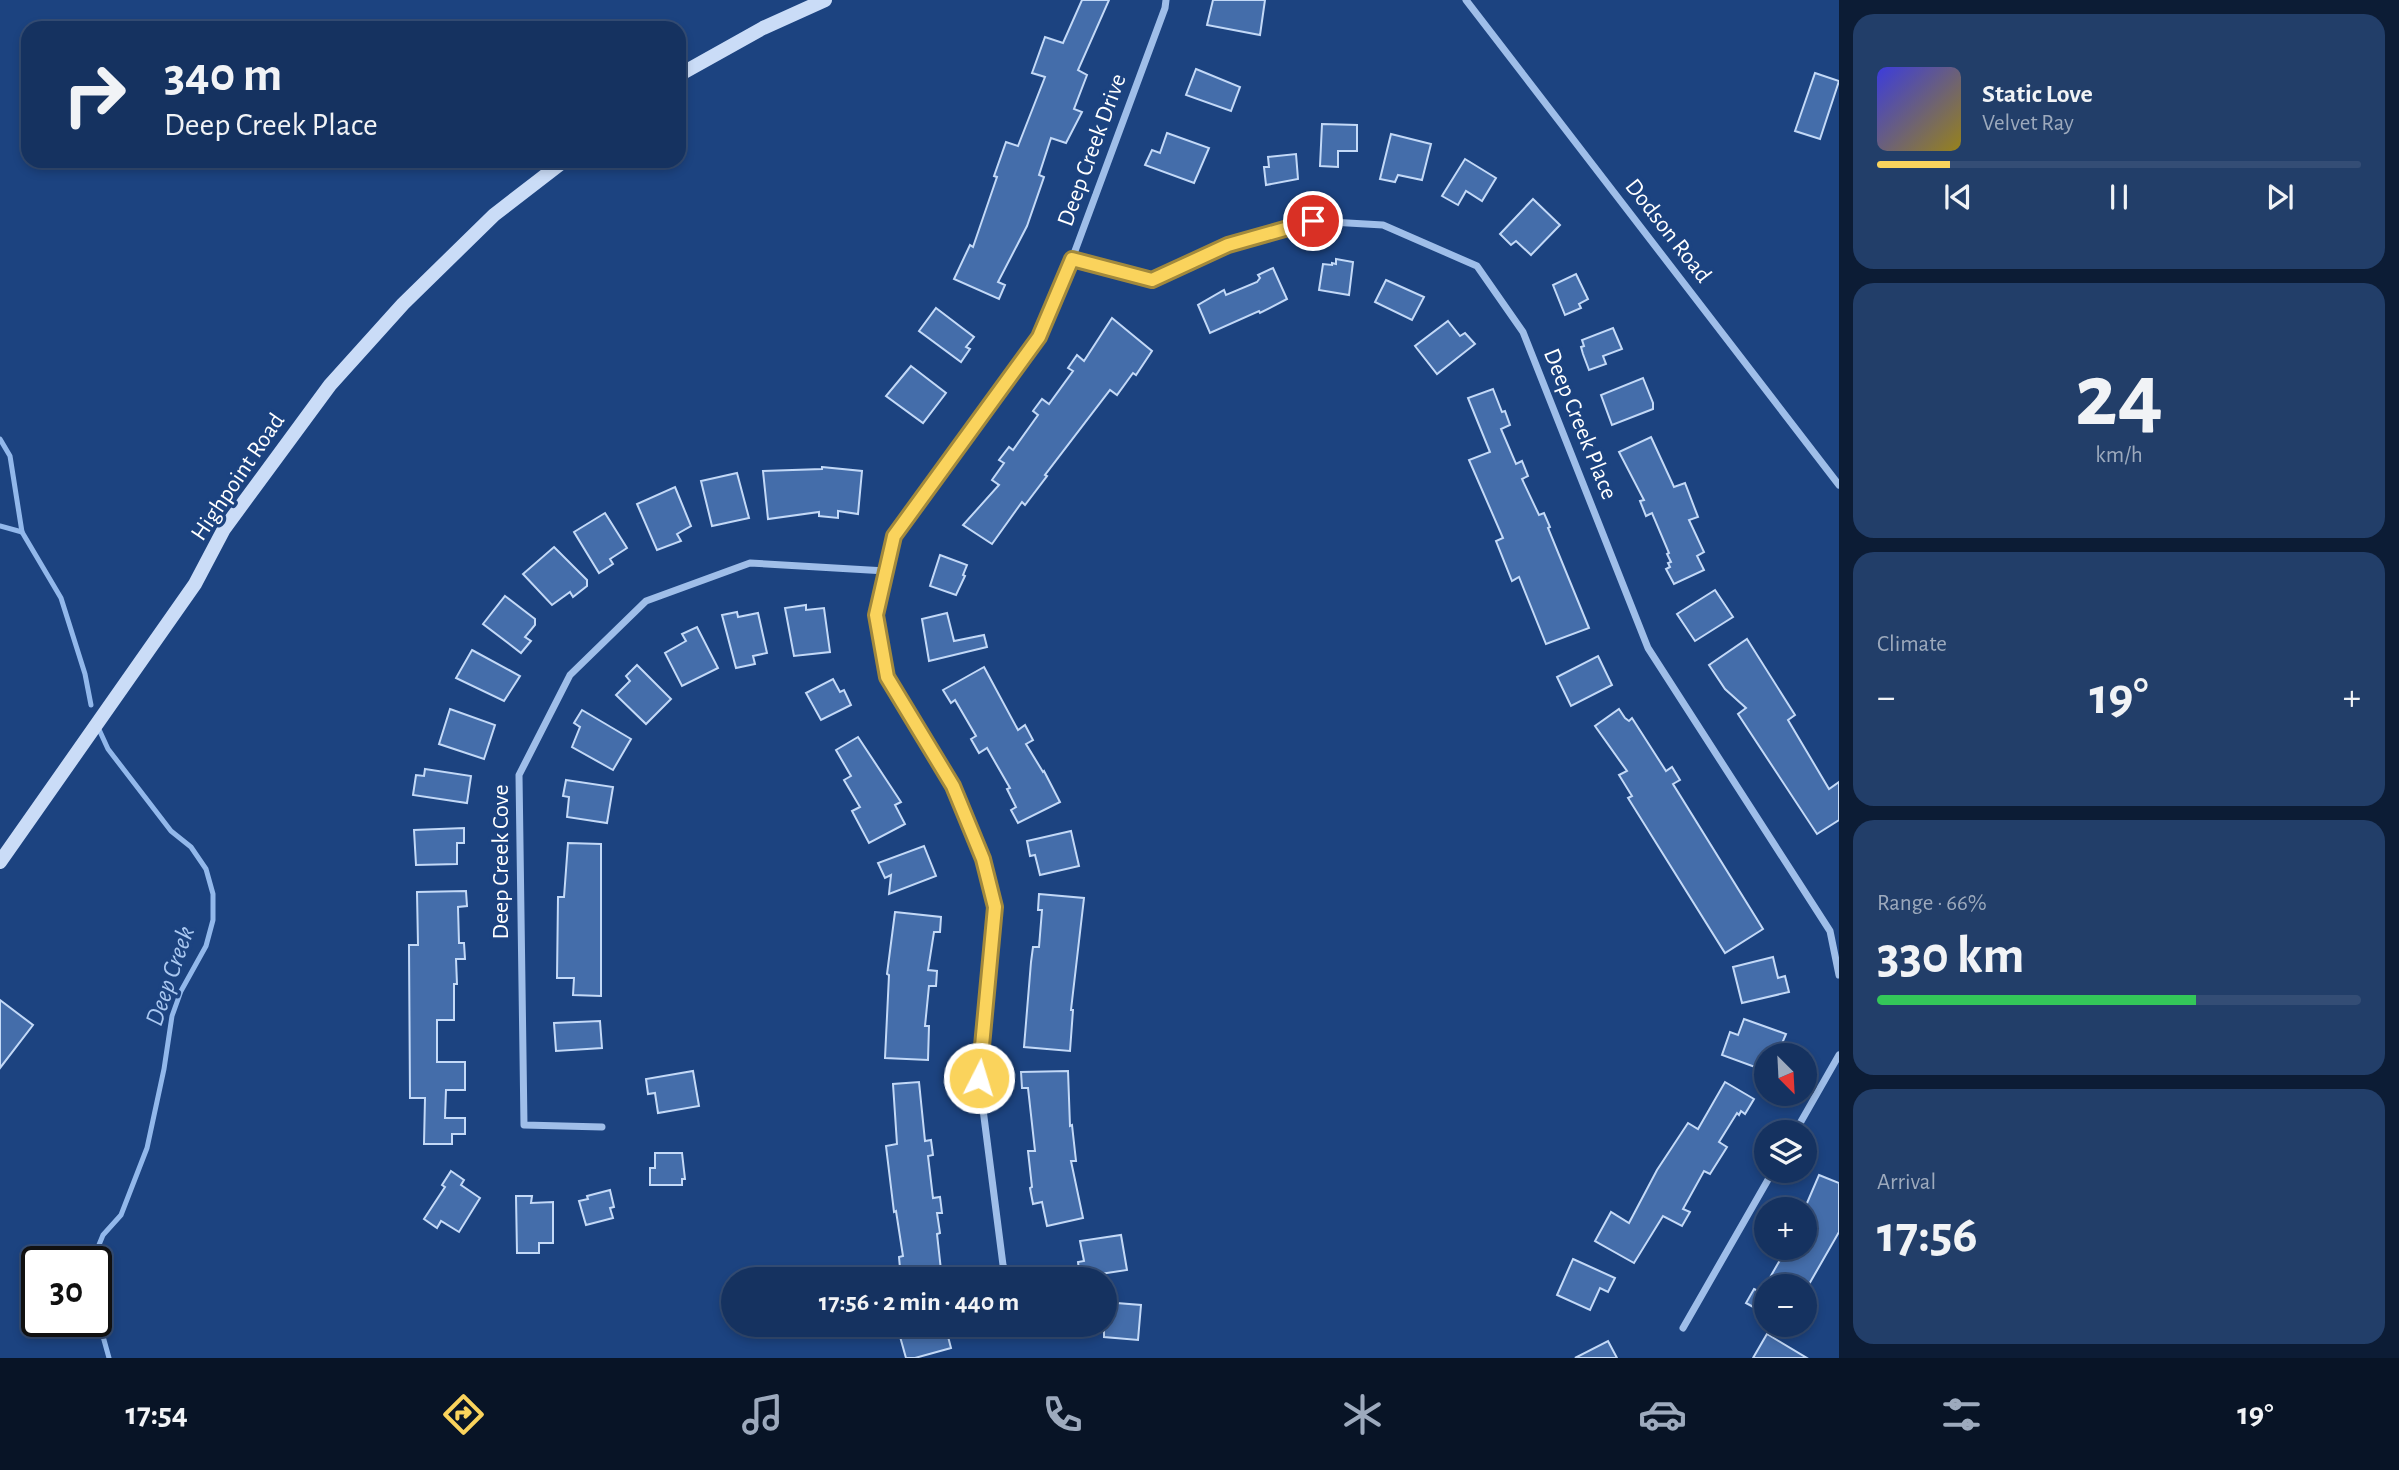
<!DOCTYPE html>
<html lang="en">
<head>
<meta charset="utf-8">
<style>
  :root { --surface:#153260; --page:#223e69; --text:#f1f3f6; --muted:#9daabd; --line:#344d75; --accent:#fad35c }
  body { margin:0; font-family:"Alegreya Sans",sans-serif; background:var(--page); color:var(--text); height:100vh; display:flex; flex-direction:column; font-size:26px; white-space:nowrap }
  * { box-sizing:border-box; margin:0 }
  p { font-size:23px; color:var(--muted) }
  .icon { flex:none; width:38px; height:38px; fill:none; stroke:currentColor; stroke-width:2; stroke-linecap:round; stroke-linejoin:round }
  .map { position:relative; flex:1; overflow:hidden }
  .sheet { display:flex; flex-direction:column; gap:14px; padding:14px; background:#0c1c35; width:560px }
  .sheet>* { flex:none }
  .hud { position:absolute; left:21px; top:21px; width:665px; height:147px; border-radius:21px; box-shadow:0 4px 10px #0003,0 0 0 2px var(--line); background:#153260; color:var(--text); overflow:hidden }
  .needle { width:46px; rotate:156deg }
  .tools { position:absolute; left:1754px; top:1043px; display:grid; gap:14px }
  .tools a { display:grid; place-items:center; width:63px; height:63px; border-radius:50%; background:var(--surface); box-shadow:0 4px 10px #0003,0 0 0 2px var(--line); font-size:35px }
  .speed { position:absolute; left:21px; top:1246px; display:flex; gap:14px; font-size:35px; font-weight:700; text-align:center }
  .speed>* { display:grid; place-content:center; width:91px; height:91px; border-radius:50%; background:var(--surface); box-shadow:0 4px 10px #0003,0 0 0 2px var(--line); line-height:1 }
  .speed .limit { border:4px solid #111; border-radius:10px; background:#fff; color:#111 }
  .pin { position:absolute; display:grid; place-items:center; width:60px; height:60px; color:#fff; margin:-30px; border:4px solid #fff; border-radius:50%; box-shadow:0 2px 7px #0007 }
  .me { position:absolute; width:77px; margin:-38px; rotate:5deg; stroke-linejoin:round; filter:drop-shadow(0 0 5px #0008) }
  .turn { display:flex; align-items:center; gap:24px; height:147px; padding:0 28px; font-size:32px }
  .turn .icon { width:91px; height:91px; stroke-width:2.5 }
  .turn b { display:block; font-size:49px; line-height:60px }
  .big { font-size:52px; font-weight:700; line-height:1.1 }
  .sheet .widget { flex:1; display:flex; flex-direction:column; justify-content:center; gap:10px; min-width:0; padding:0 24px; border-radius:21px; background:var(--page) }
  .sheet .dial { align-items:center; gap:0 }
  .dial b { font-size:91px; line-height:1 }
  .song { display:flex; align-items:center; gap:21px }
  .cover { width:84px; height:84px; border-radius:10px; background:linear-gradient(135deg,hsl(240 70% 55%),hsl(50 70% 35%)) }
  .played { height:7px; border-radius:4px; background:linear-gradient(90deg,var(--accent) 15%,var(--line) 15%) }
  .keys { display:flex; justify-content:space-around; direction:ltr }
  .heat { display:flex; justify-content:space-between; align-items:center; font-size:38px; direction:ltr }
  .charge { height:10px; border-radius:5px; background:linear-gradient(90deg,#34c759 66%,var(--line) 0) }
  .trip { position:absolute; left:721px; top:1267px; width:396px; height:70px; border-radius:35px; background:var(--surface); box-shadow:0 4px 10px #0003,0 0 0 2px var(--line); font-weight:700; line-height:70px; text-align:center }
  .dock { display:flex; height:112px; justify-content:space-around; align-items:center; background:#081426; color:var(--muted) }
  .dock .icon { width:49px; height:49px }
  .dock .on { color:var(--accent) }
  .dock b { font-size:32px; color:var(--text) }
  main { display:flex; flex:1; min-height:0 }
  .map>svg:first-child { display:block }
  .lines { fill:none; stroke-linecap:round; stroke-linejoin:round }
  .stream { stroke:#92b8eb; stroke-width:5 }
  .building { fill:#446daa; stroke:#c3d9f7; stroke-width:2 }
  .street { stroke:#9fbee9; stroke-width:7 }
  .secondary { stroke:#cadcf7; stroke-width:14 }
  .route-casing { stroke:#a2893c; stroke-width:18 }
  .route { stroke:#fad35c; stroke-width:12 }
  .labels { text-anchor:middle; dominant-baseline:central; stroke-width:7; stroke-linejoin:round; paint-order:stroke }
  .street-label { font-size:24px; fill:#fff; stroke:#1c4380 }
  .water-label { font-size:26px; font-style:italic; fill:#aac8f1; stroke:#1c4380 }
</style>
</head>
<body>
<main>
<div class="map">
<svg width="1839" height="1358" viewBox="0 0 1839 1358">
  <rect width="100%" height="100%" fill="#1c4380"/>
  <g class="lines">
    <g class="stream">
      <path d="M0 439 10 456 22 532 61 598 85 674 91 705"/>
      <path d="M0 526 22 532"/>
      <path d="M92 1262 103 1235 121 1215 147 1148 164 1069 172 1016 181 991 206 946 213 920V894L206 869 191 847 171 831 108 749 97 725"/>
      <path d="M96 1311 109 1358"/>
    </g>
  </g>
  <g class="building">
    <path d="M1082 0H1109L1078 70 1087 75 1074 109 1082 112 1066 143 1051 138 1039 175 1044 177 1027 226 998 282 1005 285 999 299 954 279 970 245 973 247 997 177 994 176 1006 142 1018 146 1045 77 1032 73 1045 37 1063 43Z"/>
    <path d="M1213 0H1265L1260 35 1207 25Z"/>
    <path d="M1196 69 1240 87 1231 111 1186 95Z"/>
    <path d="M1815 73 1839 81 1820 139 1795 131Z"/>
    <path d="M1322 124 1357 125V151H1338V167L1320 166Z"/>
    <path d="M1167 133 1209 148 1194 183 1145 165 1152 150 1160 153Z"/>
    <path d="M1391 134 1431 144 1422 180 1398 175 1395 182 1380 179Z"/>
    <path d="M1296 154 1298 179 1266 185 1264 167H1269L1268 157Z"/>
    <path d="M1465 159 1496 178 1482 201 1466 191 1458 205 1442 196Z"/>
    <path d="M1533 199 1560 225 1531 255 1516 241 1511 245 1500 234Z"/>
    <path d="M1336 259 1353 262 1349 295 1319 290 1323 264 1332 265V263L1336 264Z"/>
    <path d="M1273 268 1287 299 1260 313 1259 311 1210 333 1198 305 1224 290 1226 295 1257 282 1260 278 1258 275Z"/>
    <path d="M1576 274 1588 299 1579 304 1581 308 1565 315 1553 285Z"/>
    <path d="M1386 280 1424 297 1412 320 1375 302Z"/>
    <path d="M936 308 974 337 966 347 970 349 961 362 919 331Z"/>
    <path d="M1112 318 1152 351 1136 375 1133 373 1117 395 1110 390 1045 475 1047 476 1025 505 1022 502 992 544 963 525 999 485 992 480 1004 463 999 460 1009 447 1013 450 1038 415 1033 411 1042 399 1049 404 1073 371 1068 368 1077 355 1084 361Z"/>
    <path d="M1448 321 1460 336 1465 333 1475 344 1437 374 1415 346Z"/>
    <path d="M1613 328 1622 349 1603 356 1606 364 1589 370 1583 354 1581 347 1584 346 1582 340Z"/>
    <path d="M911 366 946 393 923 423 886 396Z"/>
    <path d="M1643 378 1653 403V409L1612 425 1601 395Z"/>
    <path d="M1493 389 1502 412 1505 411 1510 425 1501 429 1516 464 1522 461 1528 476 1522 479 1539 515 1544 513 1550 527 1548 528 1589 628 1546 644 1519 577 1512 581 1496 541 1503 538 1469 460 1490 452 1468 398Z"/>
    <path d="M1651 437 1674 487 1685 483 1698 517 1689 520 1704 552 1697 556 1704 570 1674 584 1666 569 1670 567 1668 563 1671 562 1667 554 1669 553 1652 513 1646 516 1640 501 1644 500 1619 452Z"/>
    <path d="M822 467 862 471 858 514 838 511V518L819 516V512L768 519 763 471 822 469Z"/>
    <path d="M737 473 749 518 712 526 701 481Z"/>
    <path d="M675 487 691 526 677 534 681 541 657 550 637 504Z"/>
    <path d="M605 513 627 548 610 559 613 564 599 573 574 532Z"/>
    <path d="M554 547 587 580V586L573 597 570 592 552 605 523 574Z"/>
    <path d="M940 555 967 565 963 575 965 576 956 595 930 586Z"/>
    <path d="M1715 590 1733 617 1695 641 1677 614Z"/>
    <path d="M505 596 535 619V625L525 637 531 641 521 653 483 624Z"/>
    <path d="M806 605V610L824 608 830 652 794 656 785 608Z"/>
    <path d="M737 612 738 617 758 613 767 653 753 656 755 664 736 668 722 615Z"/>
    <path d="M947 613 954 641 984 635 987 647 929 661 922 619Z"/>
    <path d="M697 627 718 668 682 686 665 653 686 641 682 634Z"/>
    <path d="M1747 639 1795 715 1788 720 1829 789 1839 782V820L1817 834 1738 714 1746 708 1725 689 1709 665Z"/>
    <path d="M472 650 520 676 504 701 456 678Z"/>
    <path d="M1598 656 1612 685 1571 706 1557 677Z"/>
    <path d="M637 665 671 699 646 724 616 695 630 681 626 676Z"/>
    <path d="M984 667 1018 730 1025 725 1033 740 1026 744 1043 772 1044 771 1060 802 1018 823 1011 810 1016 807 1007 789 1010 788 995 762 987 748 979 753 971 739 976 736 955 700 951 703 943 690Z"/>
    <path d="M833 679 840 692 844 690 851 705 821 720 806 693Z"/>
    <path d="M450 709 495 725 484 759 439 744Z"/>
    <path d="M1619 709 1625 718 1629 721 1632 718 1666 771 1672 767 1680 780 1673 784 1763 929 1725 953 1628 798 1632 796 1619 775 1627 771 1595 726Z"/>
    <path d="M582 710 631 739 613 770 572 747 580 727 574 723Z"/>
    <path d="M858 737 901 802 895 805 905 824 869 843 852 811 860 807 844 780 851 776 836 750Z"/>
    <path d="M425 769 471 776 467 803 413 795 416 775 424 776Z"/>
    <path d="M566 780 613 787 607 823 567 817 569 797 563 796Z"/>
    <path d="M464 828V843H457V864L416 865 414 830Z"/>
    <path d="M1071 831 1079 866 1040 875 1035 855 1030 856 1027 841Z"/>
    <path d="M568 843 601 844V996L573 995 574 978H557L558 897H564Z"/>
    <path d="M924 846 936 876 889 894 891 875 885 878 878 863Z"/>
    <path d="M466 891 467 906 458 907 459 943H464L465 959H456L457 984H454V1020H437V1062H465V1090H446L445 1118H465V1134H452V1144H424L425 1098H410L409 945H418L417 892Z"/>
    <path d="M1039 894 1084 898 1071 1010H1073L1070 1051 1024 1047 1031 962 1033 947H1039L1042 910H1038Z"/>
    <path d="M895 912 941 917 940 932H934L928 970 937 971 936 986H929L925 1026H929L928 1060 885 1058 889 975 887 974Z"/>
    <path d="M1773 957 1778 978 1785 976 1789 992 1742 1003 1733 967Z"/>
    <path d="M0 1000 33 1025 0 1068Z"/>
    <path d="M1744 1019 1786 1034 1777 1055H1766V1071L1722 1055 1730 1032 1738 1035Z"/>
    <path d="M600 1021 602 1048 556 1051 554 1023Z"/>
    <path d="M693 1071 699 1106 658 1113 655 1093 648 1094 646 1079Z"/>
    <path d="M1068 1071 1070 1126 1072 1125 1076 1161H1071L1083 1218 1047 1226 1042 1202 1033 1204 1030 1188 1032 1187 1028 1151H1035L1028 1088H1022L1021 1072Z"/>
    <path d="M919 1082 925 1141 931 1140 933 1155 928 1156 933 1198 940 1197 942 1213H937L940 1233 937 1234 942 1279H901L899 1257 903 1256 896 1211 894 1212 886 1146 897 1144 893 1084Z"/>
    <path d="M1725 1082 1754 1099 1745 1114 1741 1111 1739 1115 1737 1113 1719 1142 1727 1147 1710 1174 1704 1171 1683 1209 1690 1212 1682 1226 1663 1216 1634 1263 1595 1241 1611 1212 1629 1223 1657 1170 1688 1123 1698 1129Z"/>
    <path d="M655 1153H682L685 1179H682V1185H650V1168H655Z"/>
    <path d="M451 1171 464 1180 461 1185 480 1198 459 1232 441 1221 437 1228 424 1219 445 1187 442 1185Z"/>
    <path d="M1819 1175 1839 1183V1232L1808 1286H1765L1787 1248H1804V1210Z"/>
    <path d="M610 1190 614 1207 610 1208 613 1218 586 1225 579 1201 588 1199 587 1196Z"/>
    <path d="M516 1196H532L531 1203 553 1202V1243H539V1253H517Z"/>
    <path d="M1121 1235 1127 1270 1080 1277 1078 1262 1084 1261 1080 1241Z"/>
    <path d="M1573 1259 1615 1278 1608 1292 1600 1288 1590 1310 1557 1295Z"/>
    <path d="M1754 1289 1766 1295V1314L1746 1303Z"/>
    <path d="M1104 1302 1141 1305 1138 1340 1104 1337Z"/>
    <path d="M929 1325H945L951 1348 915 1358H906L899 1333Z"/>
    <path d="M1767 1334 1807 1358H1753Z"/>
    <path d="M1608 1341 1617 1358H1575Z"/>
  </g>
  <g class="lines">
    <g class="street">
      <path d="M1466 0 1839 485"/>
      <path d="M1072 259 1152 280 1228 245 1313 221 1383 225 1477 266 1523 332 1648 648 1830 931 1839 975"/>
      <path d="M602 1127 524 1125 519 775 570 675 646 601 750 563 886 571"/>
      <path d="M1795 1132 1839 1055"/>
      <path d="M1010 1279 1003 1265 979 1078 995 907 983 859 953 786 887 677 876 615 894 535 1039 337 1072 259 1165 8 1166 0"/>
      <path d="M1683 1328 1773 1171"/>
    </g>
    <g class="secondary">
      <path d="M679 75 763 28 825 0"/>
      <path d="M0 862 195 584 224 529 330 385 403 304 494 215 564 161"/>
    </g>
  </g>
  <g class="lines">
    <g class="route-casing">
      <path id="route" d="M979 1078 995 907 983 859 953 786 887 677 876 615 894 536 1039 337 1072 259 1152 280 1228 245 1313 221"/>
    </g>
    <use href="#route" class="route"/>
  </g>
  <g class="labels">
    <g class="street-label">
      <text transform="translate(1092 150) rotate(-70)">Deep Creek Drive</text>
      <text transform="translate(1668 231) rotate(52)">Dodson Road</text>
      <text transform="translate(1580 424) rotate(68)">Deep Creek Place</text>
      <text transform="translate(238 477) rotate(-56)">Highpoint Road</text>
      <text transform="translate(501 862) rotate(-90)">Deep Creek Cove</text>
    </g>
    <g class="water-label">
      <text transform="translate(170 976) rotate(-71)">Deep Creek</text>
    </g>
  </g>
</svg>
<div class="tools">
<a><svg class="needle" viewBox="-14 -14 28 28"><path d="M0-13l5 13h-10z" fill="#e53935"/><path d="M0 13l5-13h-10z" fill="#9daabd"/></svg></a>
<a><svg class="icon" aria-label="layers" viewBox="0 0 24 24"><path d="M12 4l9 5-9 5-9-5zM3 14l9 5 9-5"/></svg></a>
<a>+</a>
<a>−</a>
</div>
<div class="speed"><div class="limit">30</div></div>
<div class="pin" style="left:1313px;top:221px;background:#d93025"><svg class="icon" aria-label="arrive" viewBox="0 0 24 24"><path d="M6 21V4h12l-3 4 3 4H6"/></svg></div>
<svg class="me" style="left:979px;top:1078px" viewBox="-20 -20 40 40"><circle r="17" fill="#fad35c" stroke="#fff" stroke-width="3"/><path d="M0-11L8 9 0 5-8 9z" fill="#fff"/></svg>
<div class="trip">17:56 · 2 min · 440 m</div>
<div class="hud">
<div class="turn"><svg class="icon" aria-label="right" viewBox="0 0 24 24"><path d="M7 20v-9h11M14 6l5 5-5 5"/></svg><div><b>340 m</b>Deep Creek Place</div></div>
</div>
</div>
<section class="sheet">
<div class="widget">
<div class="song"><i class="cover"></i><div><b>Static Love</b><p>Velvet Ray</p></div></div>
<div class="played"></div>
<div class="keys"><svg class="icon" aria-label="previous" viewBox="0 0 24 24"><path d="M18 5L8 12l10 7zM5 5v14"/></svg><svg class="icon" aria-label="pause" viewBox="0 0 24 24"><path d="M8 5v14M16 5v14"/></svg><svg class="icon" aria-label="next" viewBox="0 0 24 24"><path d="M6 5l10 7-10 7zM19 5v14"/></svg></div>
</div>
<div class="widget dial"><b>24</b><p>km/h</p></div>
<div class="widget"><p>Climate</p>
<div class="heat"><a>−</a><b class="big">19°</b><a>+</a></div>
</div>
<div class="widget"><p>Range · 66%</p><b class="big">330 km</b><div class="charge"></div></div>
<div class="widget"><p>Arrival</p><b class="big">17:56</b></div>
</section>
</main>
<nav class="dock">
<b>17:54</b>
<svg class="icon on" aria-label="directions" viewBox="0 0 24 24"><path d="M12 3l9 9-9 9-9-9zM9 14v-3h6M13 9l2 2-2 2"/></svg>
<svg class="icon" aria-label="music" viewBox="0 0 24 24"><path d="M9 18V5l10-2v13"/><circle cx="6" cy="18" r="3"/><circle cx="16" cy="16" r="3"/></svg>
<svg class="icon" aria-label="phone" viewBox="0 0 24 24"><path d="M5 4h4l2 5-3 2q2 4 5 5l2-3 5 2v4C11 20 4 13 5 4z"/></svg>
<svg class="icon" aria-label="climate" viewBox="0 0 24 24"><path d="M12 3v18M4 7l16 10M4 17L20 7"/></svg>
<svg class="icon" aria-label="car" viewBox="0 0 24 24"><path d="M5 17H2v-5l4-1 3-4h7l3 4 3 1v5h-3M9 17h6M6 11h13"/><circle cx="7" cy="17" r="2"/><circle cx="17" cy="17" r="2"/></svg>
<svg class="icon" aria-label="filters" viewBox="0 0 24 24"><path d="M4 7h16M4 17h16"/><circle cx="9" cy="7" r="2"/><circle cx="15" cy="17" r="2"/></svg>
<b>19°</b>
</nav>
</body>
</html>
